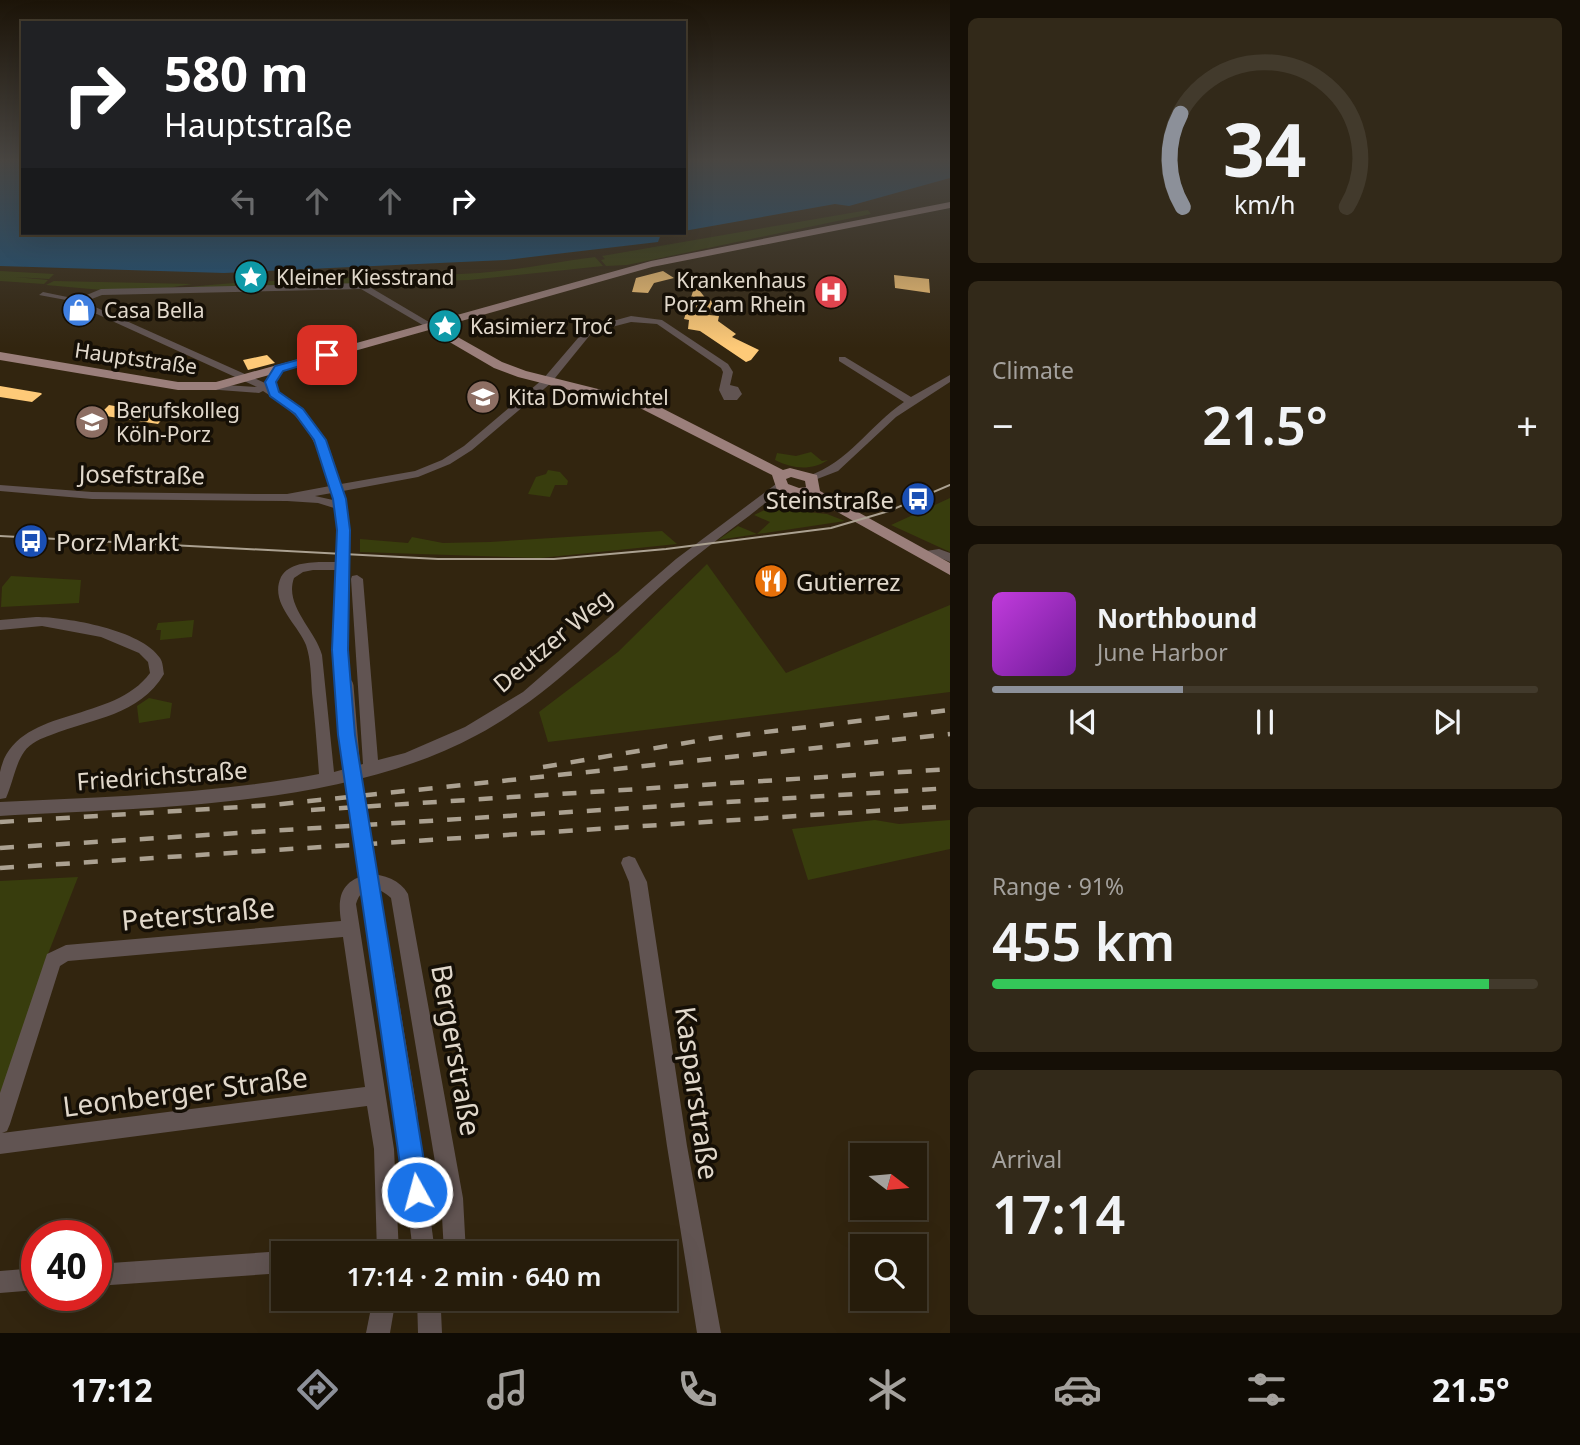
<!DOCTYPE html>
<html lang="en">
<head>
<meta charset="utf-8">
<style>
  :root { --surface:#261c0b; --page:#322919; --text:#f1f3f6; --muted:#a4a19d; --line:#423a2c; --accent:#8c9099 }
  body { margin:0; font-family:"Noto Sans",sans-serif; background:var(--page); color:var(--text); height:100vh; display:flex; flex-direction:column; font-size:26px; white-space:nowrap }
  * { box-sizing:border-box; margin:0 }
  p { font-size:23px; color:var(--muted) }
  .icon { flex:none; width:38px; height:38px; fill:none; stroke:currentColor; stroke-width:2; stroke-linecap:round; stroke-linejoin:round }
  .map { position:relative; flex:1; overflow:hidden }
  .drawer { display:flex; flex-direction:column; gap:18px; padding:18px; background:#150f06; width:630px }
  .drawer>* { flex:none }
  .banner { position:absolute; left:21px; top:21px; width:665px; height:214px; border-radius:0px; box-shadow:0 7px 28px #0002,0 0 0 2px var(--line); background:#202124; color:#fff; overflow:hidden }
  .needle { width:46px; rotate:106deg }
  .fabs { position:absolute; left:850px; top:1143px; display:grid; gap:14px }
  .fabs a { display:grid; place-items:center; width:77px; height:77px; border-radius:0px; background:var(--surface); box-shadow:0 7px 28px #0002,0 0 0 2px var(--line); font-size:35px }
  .speed { position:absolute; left:21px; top:1220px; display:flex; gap:14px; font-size:35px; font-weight:700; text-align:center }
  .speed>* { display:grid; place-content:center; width:91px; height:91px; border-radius:50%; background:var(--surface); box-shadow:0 7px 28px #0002,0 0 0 2px var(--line); line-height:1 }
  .speed .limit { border:10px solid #d22; background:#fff; color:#111 }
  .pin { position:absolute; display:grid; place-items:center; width:60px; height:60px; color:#fff; margin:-30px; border-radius:14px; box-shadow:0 4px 10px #0006 }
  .me { position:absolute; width:77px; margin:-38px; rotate:353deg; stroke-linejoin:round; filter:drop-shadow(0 0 5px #0008) }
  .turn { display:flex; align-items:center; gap:24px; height:147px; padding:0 28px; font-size:32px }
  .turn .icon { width:91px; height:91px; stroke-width:2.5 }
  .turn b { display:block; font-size:49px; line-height:60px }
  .lanes { display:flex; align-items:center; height:66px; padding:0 28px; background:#0003; justify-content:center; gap:35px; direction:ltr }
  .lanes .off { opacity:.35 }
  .big { font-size:52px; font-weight:600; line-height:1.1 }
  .drawer .card { flex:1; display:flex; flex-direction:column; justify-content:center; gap:10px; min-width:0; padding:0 24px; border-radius:10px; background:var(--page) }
  .drawer .dial { align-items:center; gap:0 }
  .dial svg { height:182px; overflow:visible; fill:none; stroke:var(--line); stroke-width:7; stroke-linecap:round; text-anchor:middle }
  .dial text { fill:var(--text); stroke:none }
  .song { display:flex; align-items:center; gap:21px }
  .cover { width:84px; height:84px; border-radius:10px; background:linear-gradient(135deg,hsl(290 70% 55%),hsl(280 70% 35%)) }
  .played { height:7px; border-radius:4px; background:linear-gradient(90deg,var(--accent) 35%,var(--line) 35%) }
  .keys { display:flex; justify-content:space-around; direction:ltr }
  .heat { display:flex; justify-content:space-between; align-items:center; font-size:38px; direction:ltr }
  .charge { height:10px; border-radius:5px; background:linear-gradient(90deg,#34c759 91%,var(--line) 0) }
  .trip { position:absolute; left:271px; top:1241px; width:406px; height:70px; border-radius:0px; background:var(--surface); box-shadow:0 7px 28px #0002,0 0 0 2px var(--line); font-weight:600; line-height:70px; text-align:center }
  .menu { display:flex; height:112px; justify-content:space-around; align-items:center; background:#0f0b04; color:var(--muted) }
  .menu .icon { width:49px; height:49px }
  .menu .selected { color:var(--accent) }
  .menu b { font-size:32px; color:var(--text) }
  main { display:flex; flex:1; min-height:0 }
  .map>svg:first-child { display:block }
  .green { fill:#383d0d }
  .water { fill:#16507c }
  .building { fill:#feca78 }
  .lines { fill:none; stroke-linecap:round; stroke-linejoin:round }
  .minor { fill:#615452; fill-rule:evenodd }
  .major { fill:#9b7f7b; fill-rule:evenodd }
  .tram { stroke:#aba191; stroke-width:2 }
  .rail { stroke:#aba191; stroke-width:4.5; stroke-dasharray:14 14; stroke-linecap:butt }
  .minor-bridge-far2 { stroke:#615452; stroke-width:12 }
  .minor-bridge-far1 { stroke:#615452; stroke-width:17 }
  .minor-bridge { stroke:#615452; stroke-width:21 }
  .route { fill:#1a73e8; stroke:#114b97; stroke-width:2 }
  .labels { text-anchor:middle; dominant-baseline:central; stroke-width:7; stroke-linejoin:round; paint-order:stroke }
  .far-poi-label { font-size:21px; fill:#e1d8cb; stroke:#150f06; text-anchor:start }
  .far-street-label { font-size:21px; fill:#e1d8cb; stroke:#150f06 }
  .street-label { font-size:24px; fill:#e1d8cb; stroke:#150f06 }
  .poi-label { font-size:24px; fill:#e1d8cb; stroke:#150f06; text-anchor:start }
  .near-street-label { font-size:28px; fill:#e1d8cb; stroke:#150f06 }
</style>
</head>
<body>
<main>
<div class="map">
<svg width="950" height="1333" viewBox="0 0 950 1333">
  <rect width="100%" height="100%" fill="#32250f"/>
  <g class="green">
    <path d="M868 210 871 214 627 265 606 266 601 260 605 259 602 256Z"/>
    <path d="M595 257 603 266 469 280 170 289C273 277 376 279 479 273 519 270 556 262 595 257Z"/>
    <path d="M0 271 54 274 49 279 15 277 48 280 44 284 0 281Z"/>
    <path d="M54 281 192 284 155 290 148 288 102 290 46 285Z"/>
    <path d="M811 452 822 461 828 460C811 471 793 469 775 460L777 453 796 456Z"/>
    <path d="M548 470 560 472 568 481 567 485H555L550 497 528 494 536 477 546 474Z"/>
    <path d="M950 498V552L891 525Z"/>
    <path d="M769 508 827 514 845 521 718 540 738 526 757 534 770 522 754 515Z"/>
    <path d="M662 531 677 544 540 558 360 552V539L408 543 412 537 443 543 490 542Z"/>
    <path d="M707 564 786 673 950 605V692L548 742 539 712 618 652Z"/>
    <path d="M11 576 81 580 79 603 1 607 2 587Z"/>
    <path d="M194 620 192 637 160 640 161 630H156L158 623Z"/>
    <path d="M149 698 172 703 170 718 139 723 137 706Z"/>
    <path d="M875 820 899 824 950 820V849L808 880 792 829Z"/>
    <path d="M78 877 46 959 0 1104V881Z"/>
  </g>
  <g class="water">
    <path d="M0 161H23V233H672L661 234 658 242 505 260 224 273 0 266Z"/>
    <path d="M684 161H950V178L849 206 835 204 684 231Z"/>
  </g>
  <g class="building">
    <path d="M663 271 674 278 654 283 648 293 632 292 636 278Z"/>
    <path d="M894 275 929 279 930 293 895 288Z"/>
    <path d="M695 285 707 300 713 301 709 315 719 316 718 321 736 334 732 337 759 350 751 360 746 362 700 331 688 329 689 320 684 319Z"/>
    <path d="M267 355 275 363 248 370 243 360Z"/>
    <path d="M0 386 41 393 42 394 32 402 0 397Z"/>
    <path d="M109 405 137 410 167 414 158 424 99 415Z"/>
  </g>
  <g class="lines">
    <g class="minor">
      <path d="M363 283 434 325 426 327 361 289 102 295 84 302 265 383 293 401 310 418 330 450 341 484 415 471 442 460 464 446 543 379 584 331 598 325 631 316 662 320 728 364 733 372 730 385 738 387 742 394 737 400H724L719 390 723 372 721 368 657 324 631 322 604 329 590 335 551 383 472 450 450 464 418 477 343 491 349 530 347 635 345 638H335L333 635 336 570H313L303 572 294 578C284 606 315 629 322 655L334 772 363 764 351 579 352 576 357 575 363 579 378 760 405 753 465 727 523 692 676 559 776 484H784L786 486C775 497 761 506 749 516 722 536 695 556 670 578 608 633 550 696 477 735 342 808 151 807 0 816V802C107 797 213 794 319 774 317 747 315 720 312 693 311 677 311 660 306 645 298 624 269 603 281 577 290 560 319 562 336 562L337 530 334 508 318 503 287 501 92 499 0 491V485L92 492 257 494H287L330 486C316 439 306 418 263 391L259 393 206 389V385L210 384 257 387 66 300 39 295 43 292 77 299 101 289ZM332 493 333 500 315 496Z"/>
      <path d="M839 357H845L911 397 950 375V382L896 417 838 471 812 481 808 480V476C848 463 870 425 904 402L839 361Z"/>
      <path d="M939 549 950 553V562L938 557 924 559 918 555 920 552Z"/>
      <path d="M36 617C67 617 142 630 160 658 163 662 163 669 164 674 139 716 93 718 51 735 42 738 30 743 24 752 16 763 13 781 8 793L6 798 0 799C0 791 0 781 0 772 14 705 112 725 150 673L148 662 139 653 101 637 42 626 0 630V620Z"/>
      <path d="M629 856 635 858 647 882 687 1146 721 1333H697L667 1146 629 882 621 863 623 858Z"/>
      <path d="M368 874C384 874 400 880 408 894L463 1198 466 1253H444L441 1198 391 898C378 885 361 885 356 904L394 1149 399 1253H377L374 1149 367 1106 0 1154V1093L47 954 66 945 341 921C337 895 342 881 368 874ZM343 937 365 1087 2 1133 7 1131 10 1124 60 966 68 961Z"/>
      <path d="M407 1104 414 1107 417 1114 435 1253H413L397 1114 400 1107Z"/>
      <path d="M284 1251 289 1253H284V1273L96 1286V1264Z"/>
      <path d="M37 1268V1290L0 1293V1271Z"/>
      <path d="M373 1298H396L390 1333H366Z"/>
      <path d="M417 1298H457L454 1306 441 1311 442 1333H418Z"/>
    </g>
    <path class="major" d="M950 202V208L652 267 440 327 502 362 526 371 650 402 783 470 790 468 817 475 820 491 950 563V575L807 495 798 497 777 490 772 475 640 408 518 377 494 368 429 330 216 390H178L0 360V352L178 382H216L651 261ZM791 477 805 481 806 487 799 488 788 484 786 479Z"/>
    <path class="tram" d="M0 536 438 559H554L666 549 831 528 889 511 950 485"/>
    <g class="rail">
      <path d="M543 767 715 738 950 710"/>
      <path d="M311 810 950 769"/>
      <path d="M0 822 272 805 950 734"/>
      <path d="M0 848 950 788"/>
      <path d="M0 868 950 806"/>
    </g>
    <path class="minor-bridge-far2" d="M340 635 345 688"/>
    <path class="minor-bridge-far1" d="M345 686 353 782 384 971"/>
    <path class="minor-bridge" d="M383 969 407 1114"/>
  </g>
  <linearGradient id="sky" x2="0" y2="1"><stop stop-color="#1c1408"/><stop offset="0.46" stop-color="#494642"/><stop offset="1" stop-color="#494642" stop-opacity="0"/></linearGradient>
  <rect width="950" height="348" fill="url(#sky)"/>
  <path class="route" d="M327 352 330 353V357L283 371 276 382 279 392 303 409 326 440 346 499 350 530 348 650 355 735 429 1192 425 1201 417 1204 408 1201 404 1192 338 735 332 650 337 530 333 499 314 440 295 414 270 396 265 382 275 366Z"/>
  <defs>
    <g id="sight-disc" transform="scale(1.75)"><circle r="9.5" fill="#0f9aa8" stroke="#150f06"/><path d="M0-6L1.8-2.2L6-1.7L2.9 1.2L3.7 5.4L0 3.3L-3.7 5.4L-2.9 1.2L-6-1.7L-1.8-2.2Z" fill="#fff"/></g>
    <g id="hospital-disc" transform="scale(1.75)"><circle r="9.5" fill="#e0444e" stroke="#150f06"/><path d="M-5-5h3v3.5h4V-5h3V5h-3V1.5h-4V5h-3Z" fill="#fff"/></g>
    <g id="shop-disc" transform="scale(1.75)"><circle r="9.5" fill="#3f7fe0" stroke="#150f06"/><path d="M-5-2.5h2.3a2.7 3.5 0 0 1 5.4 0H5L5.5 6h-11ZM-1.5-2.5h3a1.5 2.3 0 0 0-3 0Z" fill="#fff"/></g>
    <g id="school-disc" transform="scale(1.75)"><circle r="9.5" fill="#8d6e63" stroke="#150f06"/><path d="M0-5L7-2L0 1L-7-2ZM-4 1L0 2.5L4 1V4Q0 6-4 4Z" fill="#fff"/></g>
    <g id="bus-disc" transform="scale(1.75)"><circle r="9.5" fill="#1a4fb4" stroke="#150f06"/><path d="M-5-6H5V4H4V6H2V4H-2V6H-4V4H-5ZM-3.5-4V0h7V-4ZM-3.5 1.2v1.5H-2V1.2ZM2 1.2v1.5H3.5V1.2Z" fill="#fff"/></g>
    <g id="restaurant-disc" transform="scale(1.75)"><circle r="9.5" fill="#e8710a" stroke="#150f06"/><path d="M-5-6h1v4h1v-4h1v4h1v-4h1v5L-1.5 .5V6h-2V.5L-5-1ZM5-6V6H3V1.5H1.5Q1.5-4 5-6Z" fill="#fff"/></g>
  </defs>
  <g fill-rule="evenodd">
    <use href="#sight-disc" x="251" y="277"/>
    <use href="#hospital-disc" x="831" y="292"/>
    <use href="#shop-disc" x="79" y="310"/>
    <use href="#sight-disc" x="445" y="326"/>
    <use href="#school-disc" x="483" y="397"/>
    <use href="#school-disc" x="92" y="422"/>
    <use href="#bus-disc" x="918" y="499"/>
    <use href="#bus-disc" x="31" y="541"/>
    <use href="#restaurant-disc" x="771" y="581"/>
  </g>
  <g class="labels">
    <g class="far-poi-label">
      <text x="276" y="277">Kleiner Kiesstrand</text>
      <text x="806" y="280" text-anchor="end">Krankenhaus<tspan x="806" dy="24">Porz am Rhein</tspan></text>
      <text x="104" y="310">Casa Bella</text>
      <text x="470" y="326">Kasimierz Troć</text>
      <text x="508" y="397">Kita Domwichtel</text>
      <text x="116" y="410">Berufskolleg<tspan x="116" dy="24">Köln-Porz</tspan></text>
    </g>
    <g class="far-street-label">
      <text transform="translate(136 358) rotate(8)">Hauptstraße</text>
    </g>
    <g class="street-label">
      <text transform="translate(142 474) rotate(1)">Josefstraße</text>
      <text transform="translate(552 640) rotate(-40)">Deutzer Weg</text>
      <text transform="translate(162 775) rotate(-4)">Friedrichstraße</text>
    </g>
    <g class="poi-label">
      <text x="894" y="499" text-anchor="end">Steinstraße</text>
      <text x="56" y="541">Porz Markt</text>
      <text x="796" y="581">Gutierrez</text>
    </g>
    <g class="near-street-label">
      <text transform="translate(198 913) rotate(-5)">Peterstraße</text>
      <text transform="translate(457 1050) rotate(80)">Bergerstraße</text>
      <text transform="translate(185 1091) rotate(-7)">Leonberger Straße</text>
      <text transform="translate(698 1093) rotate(82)">Kasparstraße</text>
    </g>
  </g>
</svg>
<div class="fabs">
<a><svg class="needle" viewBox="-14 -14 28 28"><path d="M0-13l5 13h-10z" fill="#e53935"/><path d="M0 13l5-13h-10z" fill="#a4a19d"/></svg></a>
<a><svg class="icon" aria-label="search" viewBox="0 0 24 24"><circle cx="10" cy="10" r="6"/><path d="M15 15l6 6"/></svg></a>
</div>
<div class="speed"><div class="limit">40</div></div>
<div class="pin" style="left:327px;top:355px;background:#d93025"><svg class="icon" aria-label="arrive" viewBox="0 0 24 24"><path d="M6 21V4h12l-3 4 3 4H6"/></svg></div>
<svg class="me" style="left:417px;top:1192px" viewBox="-20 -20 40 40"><circle r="17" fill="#1a73e8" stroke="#fff" stroke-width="3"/><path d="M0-11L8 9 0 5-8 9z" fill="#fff"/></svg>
<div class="trip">17:14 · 2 min · 640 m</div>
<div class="banner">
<div class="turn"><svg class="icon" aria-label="right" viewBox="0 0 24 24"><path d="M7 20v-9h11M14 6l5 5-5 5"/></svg><div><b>580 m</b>Hauptstraße</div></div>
<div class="lanes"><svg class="icon off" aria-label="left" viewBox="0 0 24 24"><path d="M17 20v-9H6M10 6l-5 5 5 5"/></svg><svg class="icon off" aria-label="ahead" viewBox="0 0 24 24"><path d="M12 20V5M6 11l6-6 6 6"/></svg><svg class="icon off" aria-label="ahead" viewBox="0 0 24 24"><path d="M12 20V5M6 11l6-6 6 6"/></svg><svg class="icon" aria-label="right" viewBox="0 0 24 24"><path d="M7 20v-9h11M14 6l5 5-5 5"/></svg></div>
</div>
</div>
<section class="drawer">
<div class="card dial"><svg viewBox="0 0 100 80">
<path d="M14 69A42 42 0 1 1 86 69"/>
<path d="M14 69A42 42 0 0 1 13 28" stroke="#8c9099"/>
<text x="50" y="56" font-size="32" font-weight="700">34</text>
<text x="50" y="72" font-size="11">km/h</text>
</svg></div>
<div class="card"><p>Climate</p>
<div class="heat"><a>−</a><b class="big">21.5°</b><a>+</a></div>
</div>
<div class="card">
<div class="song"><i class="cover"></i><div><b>Northbound</b><p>June Harbor</p></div></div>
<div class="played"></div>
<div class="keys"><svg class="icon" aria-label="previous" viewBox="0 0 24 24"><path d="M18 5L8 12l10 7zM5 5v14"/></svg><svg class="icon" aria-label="pause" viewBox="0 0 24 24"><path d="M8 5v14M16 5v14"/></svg><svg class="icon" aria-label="next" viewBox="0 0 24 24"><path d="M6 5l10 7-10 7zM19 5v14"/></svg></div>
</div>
<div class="card"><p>Range · 91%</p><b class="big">455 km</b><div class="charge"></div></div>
<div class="card"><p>Arrival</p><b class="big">17:14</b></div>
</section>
</main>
<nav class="menu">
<b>17:12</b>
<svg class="icon selected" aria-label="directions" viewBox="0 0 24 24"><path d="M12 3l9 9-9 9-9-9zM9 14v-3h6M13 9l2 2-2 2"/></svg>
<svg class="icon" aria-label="music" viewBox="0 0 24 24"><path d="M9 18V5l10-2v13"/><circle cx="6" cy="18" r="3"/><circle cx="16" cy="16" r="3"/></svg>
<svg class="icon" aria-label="phone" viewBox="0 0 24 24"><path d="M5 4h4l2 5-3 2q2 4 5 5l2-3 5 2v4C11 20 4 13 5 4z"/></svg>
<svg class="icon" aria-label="climate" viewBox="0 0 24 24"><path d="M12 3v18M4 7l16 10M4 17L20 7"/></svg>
<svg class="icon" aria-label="car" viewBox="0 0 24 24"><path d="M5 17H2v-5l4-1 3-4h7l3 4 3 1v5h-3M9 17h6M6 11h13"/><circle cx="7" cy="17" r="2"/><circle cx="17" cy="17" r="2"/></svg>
<svg class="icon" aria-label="filters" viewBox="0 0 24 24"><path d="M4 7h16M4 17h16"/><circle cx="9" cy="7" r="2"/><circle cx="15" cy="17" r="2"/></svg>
<b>21.5°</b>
</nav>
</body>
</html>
